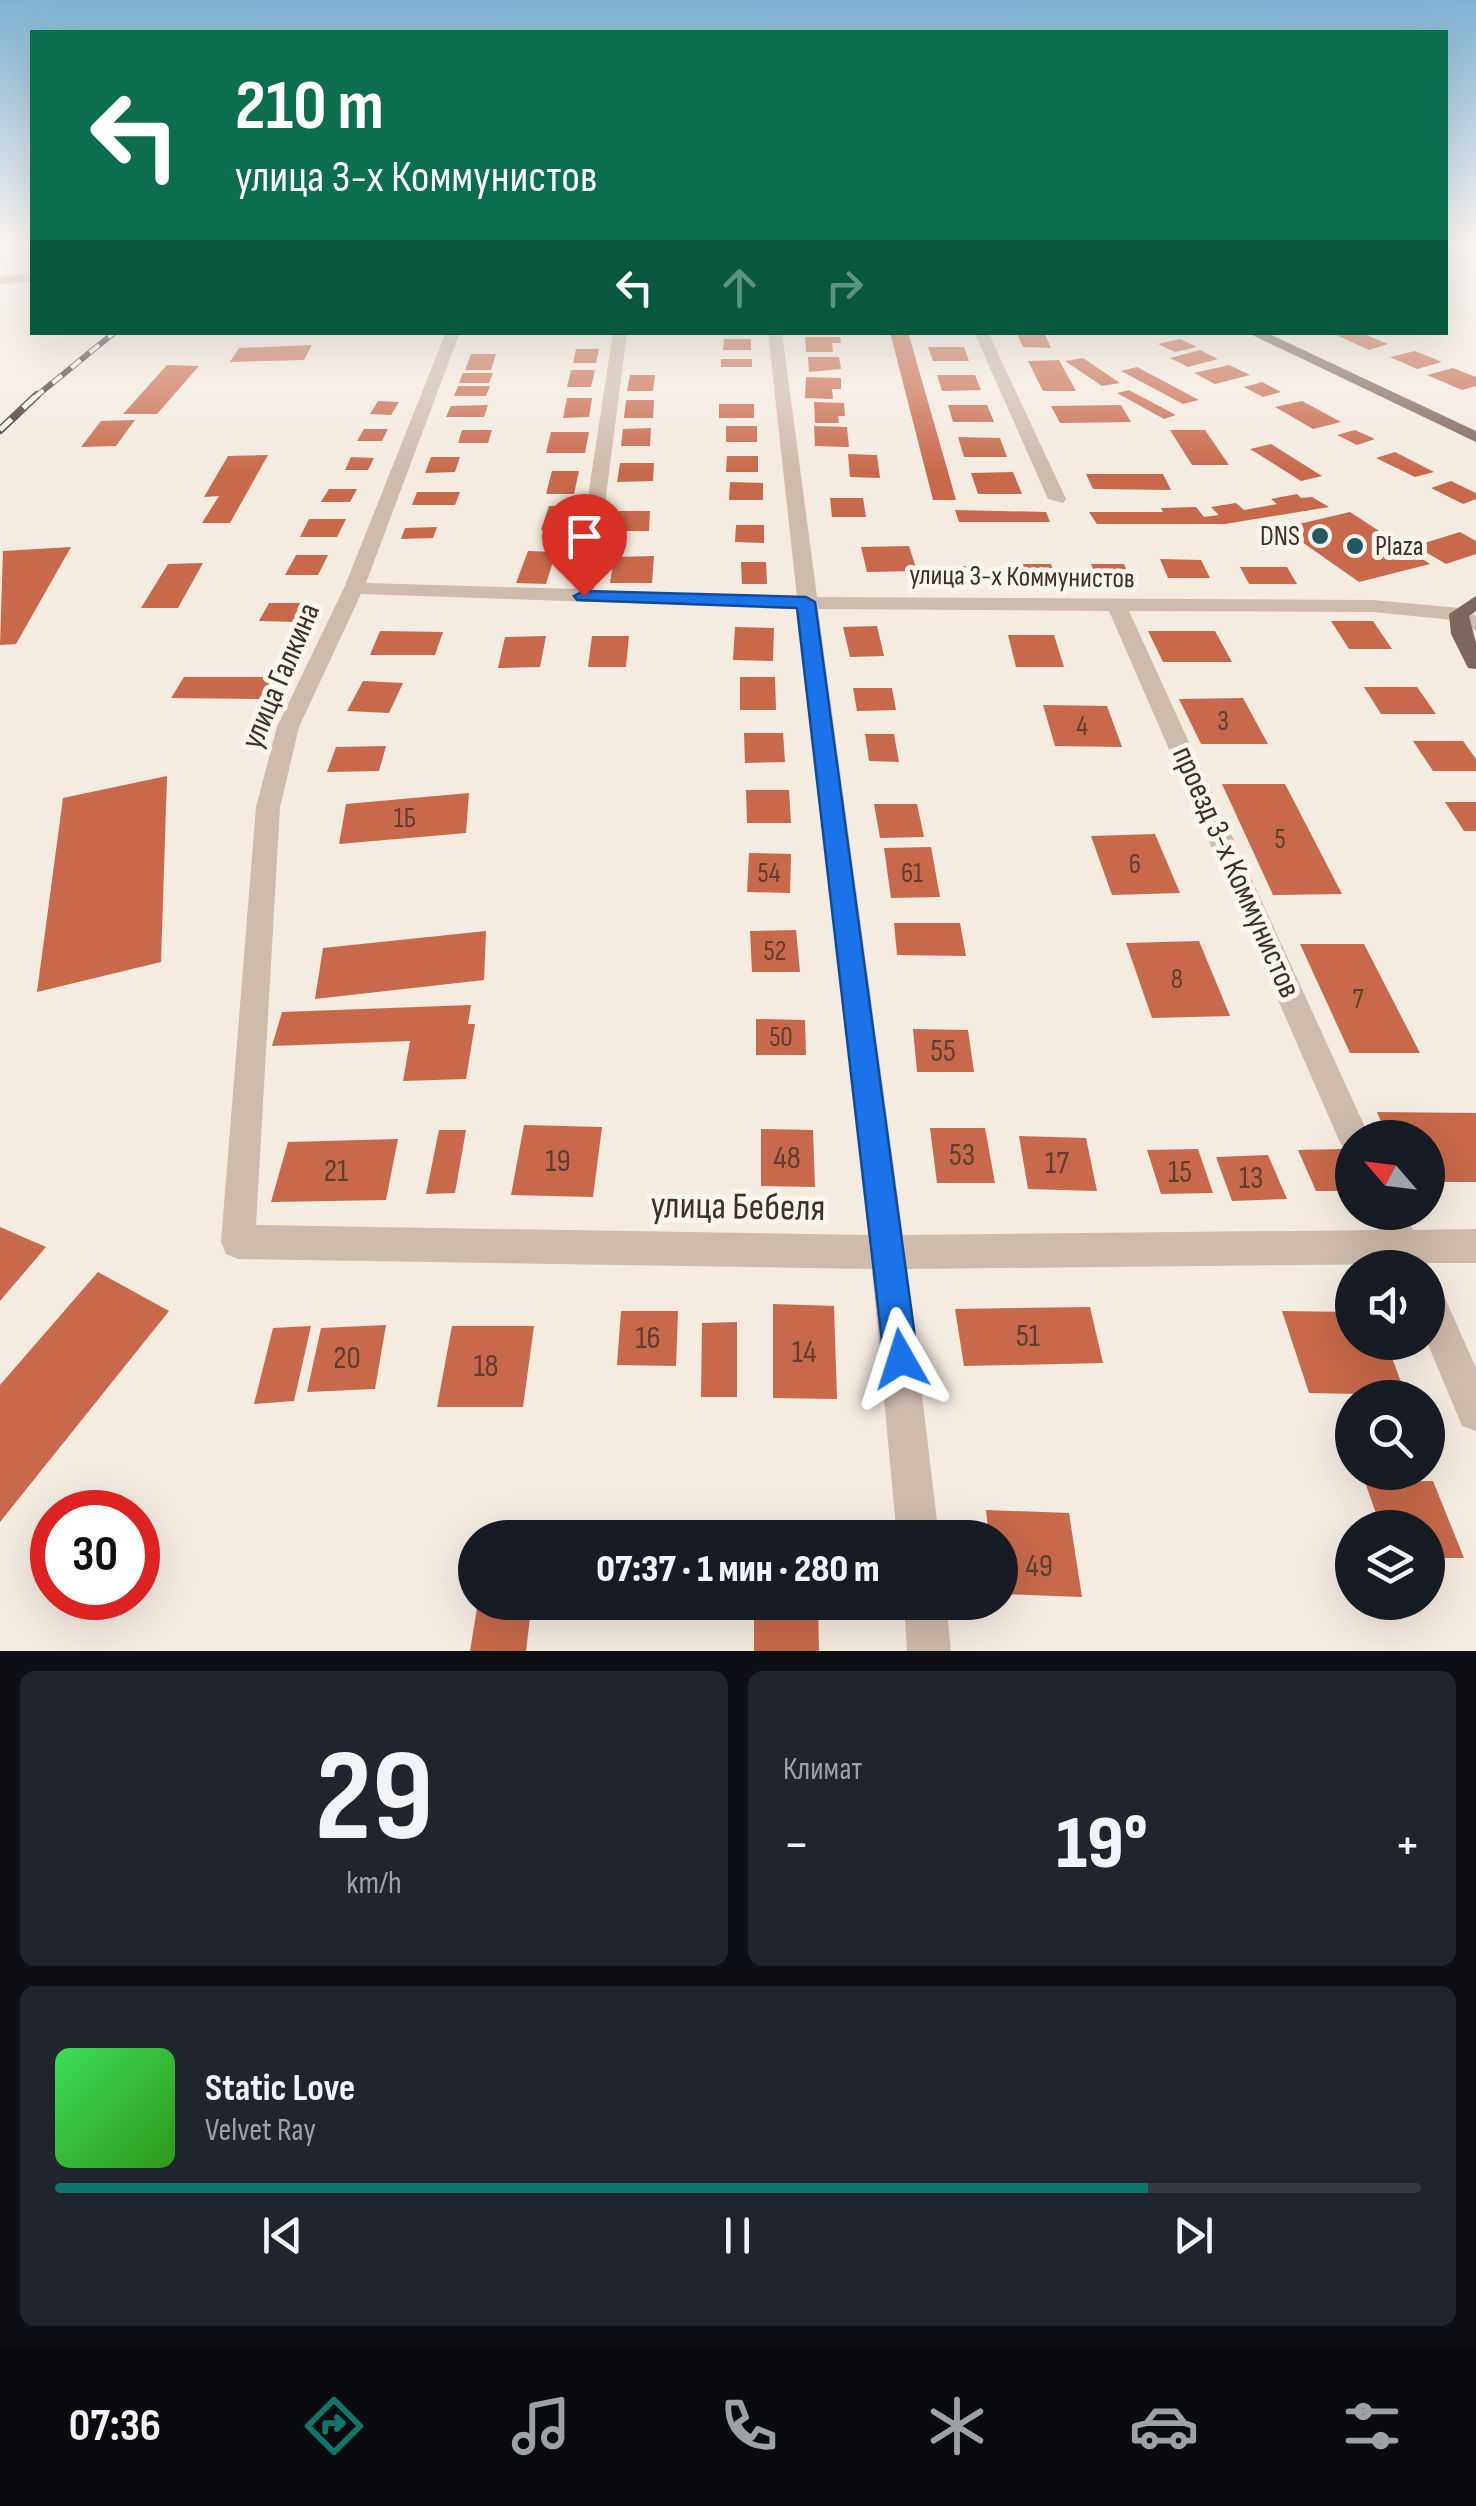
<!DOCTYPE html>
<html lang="ru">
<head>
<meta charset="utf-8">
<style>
  :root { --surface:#171b24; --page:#20242c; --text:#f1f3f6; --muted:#9ea1a6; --line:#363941; --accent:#0f766e }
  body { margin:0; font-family:"Sofia Sans Condensed",sans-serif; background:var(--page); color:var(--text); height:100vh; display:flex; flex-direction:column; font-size:38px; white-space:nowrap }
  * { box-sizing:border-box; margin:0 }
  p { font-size:32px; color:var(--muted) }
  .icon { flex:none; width:55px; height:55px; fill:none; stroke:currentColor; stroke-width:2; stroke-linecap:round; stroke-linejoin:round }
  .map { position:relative; height:1651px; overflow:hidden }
  .details { display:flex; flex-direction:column; gap:20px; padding:20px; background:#0d0f14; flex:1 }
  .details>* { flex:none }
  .guide { position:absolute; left:30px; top:30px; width:1418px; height:305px; border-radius:0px; box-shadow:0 10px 40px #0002; background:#0b6e4f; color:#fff; overflow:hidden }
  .needle { width:65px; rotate:298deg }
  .buttons { position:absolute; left:1335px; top:1120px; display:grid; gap:20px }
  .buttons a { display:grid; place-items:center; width:110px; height:110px; border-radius:50%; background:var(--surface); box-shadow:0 10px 40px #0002; font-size:50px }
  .speed { position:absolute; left:30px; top:1490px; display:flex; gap:20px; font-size:50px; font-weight:700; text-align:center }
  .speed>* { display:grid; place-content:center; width:130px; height:130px; border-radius:50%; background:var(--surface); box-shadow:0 10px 40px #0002; line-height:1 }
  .speed .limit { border:15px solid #d22; background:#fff; color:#111 }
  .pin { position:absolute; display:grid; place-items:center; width:85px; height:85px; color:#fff; margin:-102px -42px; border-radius:50% 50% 50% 0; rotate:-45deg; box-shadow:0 0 10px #0007 }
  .pin .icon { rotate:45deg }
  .me { position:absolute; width:110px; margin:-55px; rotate:354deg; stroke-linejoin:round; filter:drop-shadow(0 0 8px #0008) }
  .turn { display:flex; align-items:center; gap:35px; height:210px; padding:0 40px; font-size:45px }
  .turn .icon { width:130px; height:130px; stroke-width:2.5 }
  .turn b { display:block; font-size:70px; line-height:85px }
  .lanes { display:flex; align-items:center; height:95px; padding:0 40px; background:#0003; justify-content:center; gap:50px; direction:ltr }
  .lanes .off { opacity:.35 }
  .big { font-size:75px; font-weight:800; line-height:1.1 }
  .details .card { flex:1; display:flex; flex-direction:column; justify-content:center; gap:15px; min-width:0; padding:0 35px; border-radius:15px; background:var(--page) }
  .details .dial { align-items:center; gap:0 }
  .dial b { font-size:130px; line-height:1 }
  .song { display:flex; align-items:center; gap:30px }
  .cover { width:120px; height:120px; border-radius:15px; background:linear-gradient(135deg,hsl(130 70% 55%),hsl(110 70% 35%)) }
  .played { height:10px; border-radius:5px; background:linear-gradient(90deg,var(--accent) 80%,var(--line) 80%) }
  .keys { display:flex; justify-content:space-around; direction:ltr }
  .heat { display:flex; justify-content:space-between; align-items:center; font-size:55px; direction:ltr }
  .details .tiles { flex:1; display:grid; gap:20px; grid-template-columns:1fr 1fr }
  .card:last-child { grid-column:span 2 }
  .trip { position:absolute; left:458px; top:1520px; width:560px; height:100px; border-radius:50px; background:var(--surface); box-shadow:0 10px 40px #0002; font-weight:800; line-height:100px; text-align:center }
  .menu { display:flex; height:160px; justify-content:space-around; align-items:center; background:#090b0e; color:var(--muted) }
  .menu .icon { width:70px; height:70px }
  .menu .selected { color:var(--accent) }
  .menu b { font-size:45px; color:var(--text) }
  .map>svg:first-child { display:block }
  .building { fill:#c8694b }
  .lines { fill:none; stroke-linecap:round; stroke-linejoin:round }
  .minor { fill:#cdbbac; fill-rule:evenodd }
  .major { fill:#7d675c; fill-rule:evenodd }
  .rail-far1-casing { stroke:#3b302b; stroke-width:6 }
  .rail-casing { stroke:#3b302b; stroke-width:8 }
  .rail-far1 { stroke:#fbf5ee; stroke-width:4; stroke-dasharray:12; stroke-linecap:butt }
  .rail { stroke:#fbf5ee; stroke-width:5; stroke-dasharray:16; stroke-linecap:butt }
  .route { fill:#1a73e8; stroke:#114b97; stroke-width:2.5 }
  .poi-dot { fill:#1f5a5e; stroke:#fbf5ee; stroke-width:4 }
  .labels { text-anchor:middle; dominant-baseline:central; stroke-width:10; stroke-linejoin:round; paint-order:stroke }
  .far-poi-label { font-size:28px; fill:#3b302b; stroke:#fbf5ee; text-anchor:end }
  .far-street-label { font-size:28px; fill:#3b302b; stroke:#fbf5ee }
  .number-label { font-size:28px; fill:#5e3e33 }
  .street-label { font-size:32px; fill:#3b302b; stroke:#fbf5ee }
  .near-number-label { font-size:32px; fill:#5e3e33 }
  .near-street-label { font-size:38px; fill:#3b302b; stroke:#fbf5ee }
</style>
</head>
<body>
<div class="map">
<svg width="1476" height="1651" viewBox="0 0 1476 1651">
  <rect width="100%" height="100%" fill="#f4ebe1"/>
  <g class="building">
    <path d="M890 332H908L956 500H933Z"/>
    <path d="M1016 332H1044L1051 348 1023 347Z"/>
    <path d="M1346 332H1359L1388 344 1369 350 1336 335Z"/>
    <path d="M805 337H840L841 343H832L833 352H806Z"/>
    <path d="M724 339H751V350H723Z"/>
    <path d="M1180 339 1197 347 1175 352 1158 344Z"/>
    <path d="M312 345 304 360 230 362 239 348Z"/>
    <path d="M928 347H964L969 361H933Z"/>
    <path d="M576 349H599L596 363H573Z"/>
    <path d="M1200 350 1218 359 1188 367 1170 358Z"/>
    <path d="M1415 351 1442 362 1417 369 1390 357Z"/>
    <path d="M471 354H496L491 370H465Z"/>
    <path d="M808 357H839L841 369 809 372Z"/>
    <path d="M1083 358 1120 383 1102 386 1065 361Z"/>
    <rect x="721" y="359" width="31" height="8"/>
    <path d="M1059 360 1076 391H1043L1028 361Z"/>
    <path d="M167 365 199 366 157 414H123Z"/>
    <path d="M1229 365 1250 375 1215 384 1194 373Z"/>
    <path d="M1137 367 1199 400 1183 404 1121 371Z"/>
    <path d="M1453 368 1476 377V386L1462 390 1427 375Z"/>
    <path d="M571 370H595L591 387H567Z"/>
    <path d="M463 373H493L489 383H459Z"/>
    <path d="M630 375H655L653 391H627Z"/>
    <path d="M937 375H975L981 390 942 391Z"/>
    <path d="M806 377 841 378V389H832L833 399 805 398Z"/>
    <path d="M1262 382 1281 392 1263 397 1244 387Z"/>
    <path d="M458 386H490L486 396H454Z"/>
    <path d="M1129 390 1176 415 1164 419 1117 393Z"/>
    <path d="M567 398H592L589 417 563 418Z"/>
    <path d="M626 400H654L653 418H624Z"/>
    <path d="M378 401 399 402 391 415 370 414Z"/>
    <path d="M1302 401 1341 422 1313 429 1275 407Z"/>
    <path d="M814 402 844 403 845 416H838L839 423H815Z"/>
    <rect x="719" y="404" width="35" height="14"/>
    <path d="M488 405 484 417H446L451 406Z"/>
    <path d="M948 405H987L994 422H953Z"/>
    <path d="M1121 405 1131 422 1060 423 1051 406Z"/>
    <path d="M135 420 116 446 81 447 101 421Z"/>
    <rect x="726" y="426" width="31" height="16"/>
    <path d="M814 426 847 427 849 447 815 446Z"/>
    <path d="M651 428 650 446H621L623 429Z"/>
    <path d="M364 429H388L382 441H357Z"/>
    <path d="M462 430H492L488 443H458Z"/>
    <path d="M1170 430H1205L1229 465H1192Z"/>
    <path d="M1355 430 1375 439 1357 445 1337 435Z"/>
    <path d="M551 432H589L585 453H546Z"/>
    <path d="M958 437 1000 438 1007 457H964Z"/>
    <path d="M1271 444 1322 476 1301 481 1250 449Z"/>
    <path d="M1395 452 1434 472 1415 477 1376 458Z"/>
    <path d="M848 454 877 455 880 478 850 477Z"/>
    <path d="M268 455 230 523H202L219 496 204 497 228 456Z"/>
    <path d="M727 456H758V472H726Z"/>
    <path d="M351 457 374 458 368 470H345Z"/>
    <path d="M431 457H460L455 472 425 473Z"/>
    <path d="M620 463H654L653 481 617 482Z"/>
    <path d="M552 471H579L574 494H546Z"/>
    <path d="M1013 472 1022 494H978L971 473Z"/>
    <path d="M1086 474H1163L1171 490 1093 489Z"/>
    <path d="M1451 481 1476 493V499L1463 504 1431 488Z"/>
    <path d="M730 482 763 483V500H729Z"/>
    <path d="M329 489H357L350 502H321Z"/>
    <path d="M417 492H460L455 505H412Z"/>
    <path d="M1297 494 1301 498 1312 497 1329 507 1225 524H1097L1089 512H1163L1161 508 1196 507 1204 517 1219 515 1211 507 1236 503 1244 510 1277 504 1271 499Z"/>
    <path d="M830 498H863L866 517H832Z"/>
    <path d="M549 506H577L570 530H541Z"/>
    <path d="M955 510 1046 512 1050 522H959Z"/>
    <path d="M619 511H650L649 531H616Z"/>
    <path d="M1350 512 1430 564 1359 582 1282 528Z"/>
    <path d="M309 519H346L337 537H300Z"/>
    <path d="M736 525H764V543L735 542Z"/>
    <path d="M437 527 433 538 401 539 405 528Z"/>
    <path d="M1460 532 1476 541V554L1446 564 1415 546Z"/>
    <path d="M909 546 917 571 867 572 861 547Z"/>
    <path d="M71 547 16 644 0 645 3 551Z"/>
    <path d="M528 551 556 552 546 584 516 583Z"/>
    <path d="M296 555H328L318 575H285Z"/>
    <path d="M654 556 652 583H610L614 557Z"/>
    <path d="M1160 559 1201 560 1210 578H1168Z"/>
    <path d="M741 562H766L767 584H742Z"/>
    <path d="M203 563 178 608H141L168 564Z"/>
    <path d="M1019 564H1051L1057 583H1026Z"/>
    <path d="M1091 564H1124L1132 582 1099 583Z"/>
    <path d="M966 566 972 585H941L935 567Z"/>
    <path d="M1240 567H1287L1297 584H1249Z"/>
    <path d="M269 603H307L297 622 259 621Z"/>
    <path d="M1331 621H1373L1392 649H1349Z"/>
    <path d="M877 626 884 656 850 657 843 627Z"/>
    <path d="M735 627 774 628 773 661 733 660Z"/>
    <path d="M380 631 443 632 435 655H370Z"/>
    <path d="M1148 631H1215L1232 662H1163Z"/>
    <path d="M1008 635H1054L1064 667H1016Z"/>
    <path d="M546 636 540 667 498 668 505 637Z"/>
    <path d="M592 636H629L626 667H588Z"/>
    <path d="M184 677H274L263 699 171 698Z"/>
    <path d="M740 677H775L776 710H740Z"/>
    <path d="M363 681 403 683 389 713 347 711Z"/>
    <path d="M1364 687H1417L1436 714H1381Z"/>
    <path d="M853 688H892L896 710 857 711Z"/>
    <path d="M1243 698 1268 744H1201L1179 699Z"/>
    <path d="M1043 705 1107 706 1122 747 1055 746Z"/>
    <path d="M744 733H783L785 762 745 763Z"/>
    <path d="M865 734H894L899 762 869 761Z"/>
    <path d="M1413 741H1463L1476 759V771H1433Z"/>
    <path d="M386 746 379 771 327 772 336 747Z"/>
    <path d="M167 776 161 962 37 992 63 798Z"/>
    <path d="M1222 784H1285L1342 894 1273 895Z"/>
    <path d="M746 790H789L791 823H747Z"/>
    <path d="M469 793 466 833 339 844 346 804Z"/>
    <path d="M1445 802H1476V831H1464Z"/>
    <path d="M874 804H917L924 837 880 838Z"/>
    <path d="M1155 834 1180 893 1112 895 1091 836Z"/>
    <path d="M931 847 940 897 891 898 884 848Z"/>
    <path d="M749 853 791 854 790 893 747 892Z"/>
    <path d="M894 923H960L966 956 897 955Z"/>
    <path d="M796 930 800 972H752L750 931Z"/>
    <path d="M486 931 484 980 315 999 323 948Z"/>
    <path d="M1199 941 1230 1016 1152 1018 1126 943Z"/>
    <path d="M1300 944H1364L1420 1053H1350Z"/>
    <path d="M471 1005 468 1024H475L466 1079 403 1081 410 1041 272 1046 282 1012Z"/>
    <path d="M756 1019 805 1020 806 1055H756Z"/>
    <path d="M913 1029 968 1030 974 1072H917Z"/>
    <path d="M1377 1112 1476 1113V1182H1428V1138H1388Z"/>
    <path d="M524 1125 602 1127 593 1197 511 1195Z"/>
    <path d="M930 1128H985L995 1183H937Z"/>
    <path d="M761 1129 813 1130 815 1187 761 1186Z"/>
    <path d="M439 1130H466L455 1193 426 1194Z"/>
    <path d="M1019 1136 1086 1138 1097 1191 1028 1189Z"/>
    <path d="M398 1139 386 1200 271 1202 288 1142Z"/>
    <path d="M1198 1149 1213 1193 1161 1194 1147 1150Z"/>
    <path d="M1343 1149 1352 1170V1191H1316L1298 1150Z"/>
    <path d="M1268 1155 1287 1199 1232 1201 1216 1157Z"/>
    <path d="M0 1227 46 1247 0 1301Z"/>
    <path d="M98 1272 169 1311 0 1522V1385Z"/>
    <path d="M773 1304 834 1306 837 1399 773 1398Z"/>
    <path d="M1090 1307 1103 1363 964 1366 955 1309Z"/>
    <path d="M621 1311H678L676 1366 617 1365Z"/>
    <path d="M1282 1311 1352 1312V1342H1386L1406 1395 1309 1393Z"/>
    <path d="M737 1322V1397H701L702 1323Z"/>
    <path d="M386 1325 375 1389 307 1392 321 1328Z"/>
    <path d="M311 1326 294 1401 254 1404 273 1328Z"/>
    <path d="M452 1326H534L523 1407H437Z"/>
    <path d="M1433 1481 1464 1558H1428V1528H1381L1365 1482Z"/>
    <path d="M986 1510 1069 1513 1082 1597 1000 1594V1538H989Z"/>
    <path d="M478 1602H532L526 1651H470Z"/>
    <path d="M754 1602H818L819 1651H754Z"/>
  </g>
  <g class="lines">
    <g class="minor">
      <path d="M32 274V282L0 284V276Z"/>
      <path d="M446 332H460L366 583 574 589 613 332H627L594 590 797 597 768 332H782L817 597 1373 600 1459 608 1476 616V631L1454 620 1373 612 1129 611 1370 1138H1352V1152L1343 1148 1338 1138 1109 611 818 609 903 1235 1379 1230 1371 1212H1405L1413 1230 1476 1229V1263H1428V1273V1268H1394L1393 1264 907 1269 939 1538H897L872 1269 238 1259 226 1254 221 1242 256 807 277 727 344 588ZM361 594 798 609 868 1235 256 1225 280 807 299 727Z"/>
      <path d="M974 332H988L1066 499 1063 503 1048 499Z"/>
      <path d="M1428 1284 1441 1289 1476 1368V1431L1462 1426 1427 1342Z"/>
      <path d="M904 1602H946L951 1651H907Z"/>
    </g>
    <g class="major">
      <path d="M1246 332H1265L1476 431V442Z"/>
      <path d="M1476 596V611L1469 616 1476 643V669L1468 668 1451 634 1449 614Z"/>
    </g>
    <g class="rail-far1-casing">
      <path id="rail-far1" d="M34 398 115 332"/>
    </g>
    <g class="rail-casing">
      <path id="rail" d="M0 430 37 395"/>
    </g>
    <use href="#rail-far1" class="rail-far1"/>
    <use href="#rail" class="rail"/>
  </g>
  <linearGradient id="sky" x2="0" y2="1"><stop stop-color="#7eb2d2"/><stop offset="0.51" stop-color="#faf6f2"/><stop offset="1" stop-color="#faf6f2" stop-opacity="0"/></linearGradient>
  <rect width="1476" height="472" fill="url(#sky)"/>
  <path class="route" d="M584 591 806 597 815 602 918 1359 913 1371 901 1376 889 1371 884 1359 797 608 577 600 574 596Z"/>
  <g class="poi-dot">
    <circle cx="1320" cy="536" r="10"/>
    <circle cx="1355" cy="546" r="10"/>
  </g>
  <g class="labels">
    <g class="far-poi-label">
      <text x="1300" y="536">DNS</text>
      <text x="1375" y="546" text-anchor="start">Plaza</text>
    </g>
    <g class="far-street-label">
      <text transform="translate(1022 577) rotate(1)">улица 3-х Коммунистов</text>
    </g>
    <g class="number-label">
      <text x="1223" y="721">3</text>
      <text x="1082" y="726">4</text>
      <text x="405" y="818">1Б</text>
      <text x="1280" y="839">5</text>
      <text x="1135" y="864">6</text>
      <text x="769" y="873">54</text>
      <text x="912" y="873">61</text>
      <text x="775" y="951">52</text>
      <text x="1177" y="979">8</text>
      <text x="1358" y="999">7</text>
      <text x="781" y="1037">50</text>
    </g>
    <g class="street-label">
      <text transform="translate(281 676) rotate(-67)">улица Галкина</text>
      <text transform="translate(1236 872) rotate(66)">проезд 3-х Коммунистов</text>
    </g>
    <g class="near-number-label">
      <text x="943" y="1051">55</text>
      <text x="962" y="1155">53</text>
      <text x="787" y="1158">48</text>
      <text x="558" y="1161">19</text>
      <text x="1057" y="1163">17</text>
      <text x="336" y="1171">21</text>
      <text x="1180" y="1172">15</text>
      <text x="1251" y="1178">13</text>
      <text x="1028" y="1336">51</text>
      <text x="648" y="1338">16</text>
      <text x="804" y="1352">14</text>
      <text x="347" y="1358">20</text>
      <text x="486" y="1366">18</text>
      <text x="1039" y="1566">49</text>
    </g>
    <g class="near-street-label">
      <text transform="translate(738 1207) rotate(1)">улица Бебеля</text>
    </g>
  </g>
</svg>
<div class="buttons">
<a><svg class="needle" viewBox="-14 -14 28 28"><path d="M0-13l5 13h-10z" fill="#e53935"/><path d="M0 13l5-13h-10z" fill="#9ea1a6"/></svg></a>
<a><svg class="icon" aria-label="sound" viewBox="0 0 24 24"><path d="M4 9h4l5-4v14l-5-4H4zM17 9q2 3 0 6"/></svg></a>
<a><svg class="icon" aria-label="search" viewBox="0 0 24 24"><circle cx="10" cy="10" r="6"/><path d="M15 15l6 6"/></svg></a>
<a><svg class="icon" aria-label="layers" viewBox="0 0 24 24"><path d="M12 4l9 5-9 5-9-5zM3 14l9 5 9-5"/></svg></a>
</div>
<div class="speed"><div class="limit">30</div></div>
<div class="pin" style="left:584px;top:596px;background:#d93025"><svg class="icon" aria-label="arrive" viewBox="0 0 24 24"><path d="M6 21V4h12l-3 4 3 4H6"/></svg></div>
<svg class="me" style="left:901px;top:1359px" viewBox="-20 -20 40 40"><path d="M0-17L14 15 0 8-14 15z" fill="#1a73e8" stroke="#fff" stroke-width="4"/></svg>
<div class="trip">07:37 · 1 мин · 280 m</div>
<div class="guide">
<div class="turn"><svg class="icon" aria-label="left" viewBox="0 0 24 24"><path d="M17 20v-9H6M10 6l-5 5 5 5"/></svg><div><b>210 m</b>улица 3-х Коммунистов</div></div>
<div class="lanes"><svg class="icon" aria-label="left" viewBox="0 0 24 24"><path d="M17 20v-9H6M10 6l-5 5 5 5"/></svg><svg class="icon off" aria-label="ahead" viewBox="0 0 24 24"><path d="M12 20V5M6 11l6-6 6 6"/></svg><svg class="icon off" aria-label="right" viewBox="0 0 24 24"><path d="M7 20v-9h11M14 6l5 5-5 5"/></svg></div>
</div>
</div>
<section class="details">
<div class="tiles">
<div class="card dial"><b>29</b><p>km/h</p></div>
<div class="card"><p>Климат</p>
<div class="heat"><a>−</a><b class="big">19°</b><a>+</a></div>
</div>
<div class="card">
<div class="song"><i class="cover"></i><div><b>Static Love</b><p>Velvet Ray</p></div></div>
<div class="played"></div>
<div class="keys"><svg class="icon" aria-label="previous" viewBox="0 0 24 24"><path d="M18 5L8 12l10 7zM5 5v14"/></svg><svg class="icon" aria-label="pause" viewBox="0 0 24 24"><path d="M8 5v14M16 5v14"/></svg><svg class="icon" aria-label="next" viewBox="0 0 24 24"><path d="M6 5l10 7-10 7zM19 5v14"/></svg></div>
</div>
</div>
</section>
<nav class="menu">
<b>07:36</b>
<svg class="icon selected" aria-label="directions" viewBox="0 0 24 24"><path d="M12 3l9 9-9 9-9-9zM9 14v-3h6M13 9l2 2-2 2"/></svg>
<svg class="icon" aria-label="music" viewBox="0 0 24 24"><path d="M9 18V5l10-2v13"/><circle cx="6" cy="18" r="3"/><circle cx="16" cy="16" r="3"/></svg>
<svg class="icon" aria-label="phone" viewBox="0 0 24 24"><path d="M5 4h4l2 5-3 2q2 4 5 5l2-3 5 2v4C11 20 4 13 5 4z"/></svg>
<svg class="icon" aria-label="climate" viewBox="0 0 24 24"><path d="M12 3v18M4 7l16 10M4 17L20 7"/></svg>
<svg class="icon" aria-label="car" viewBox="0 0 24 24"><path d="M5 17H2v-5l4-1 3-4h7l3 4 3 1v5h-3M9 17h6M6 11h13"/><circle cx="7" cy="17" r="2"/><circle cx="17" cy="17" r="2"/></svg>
<svg class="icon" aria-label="filters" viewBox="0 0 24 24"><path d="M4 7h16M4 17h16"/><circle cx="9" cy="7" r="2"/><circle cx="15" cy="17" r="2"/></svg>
</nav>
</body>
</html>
